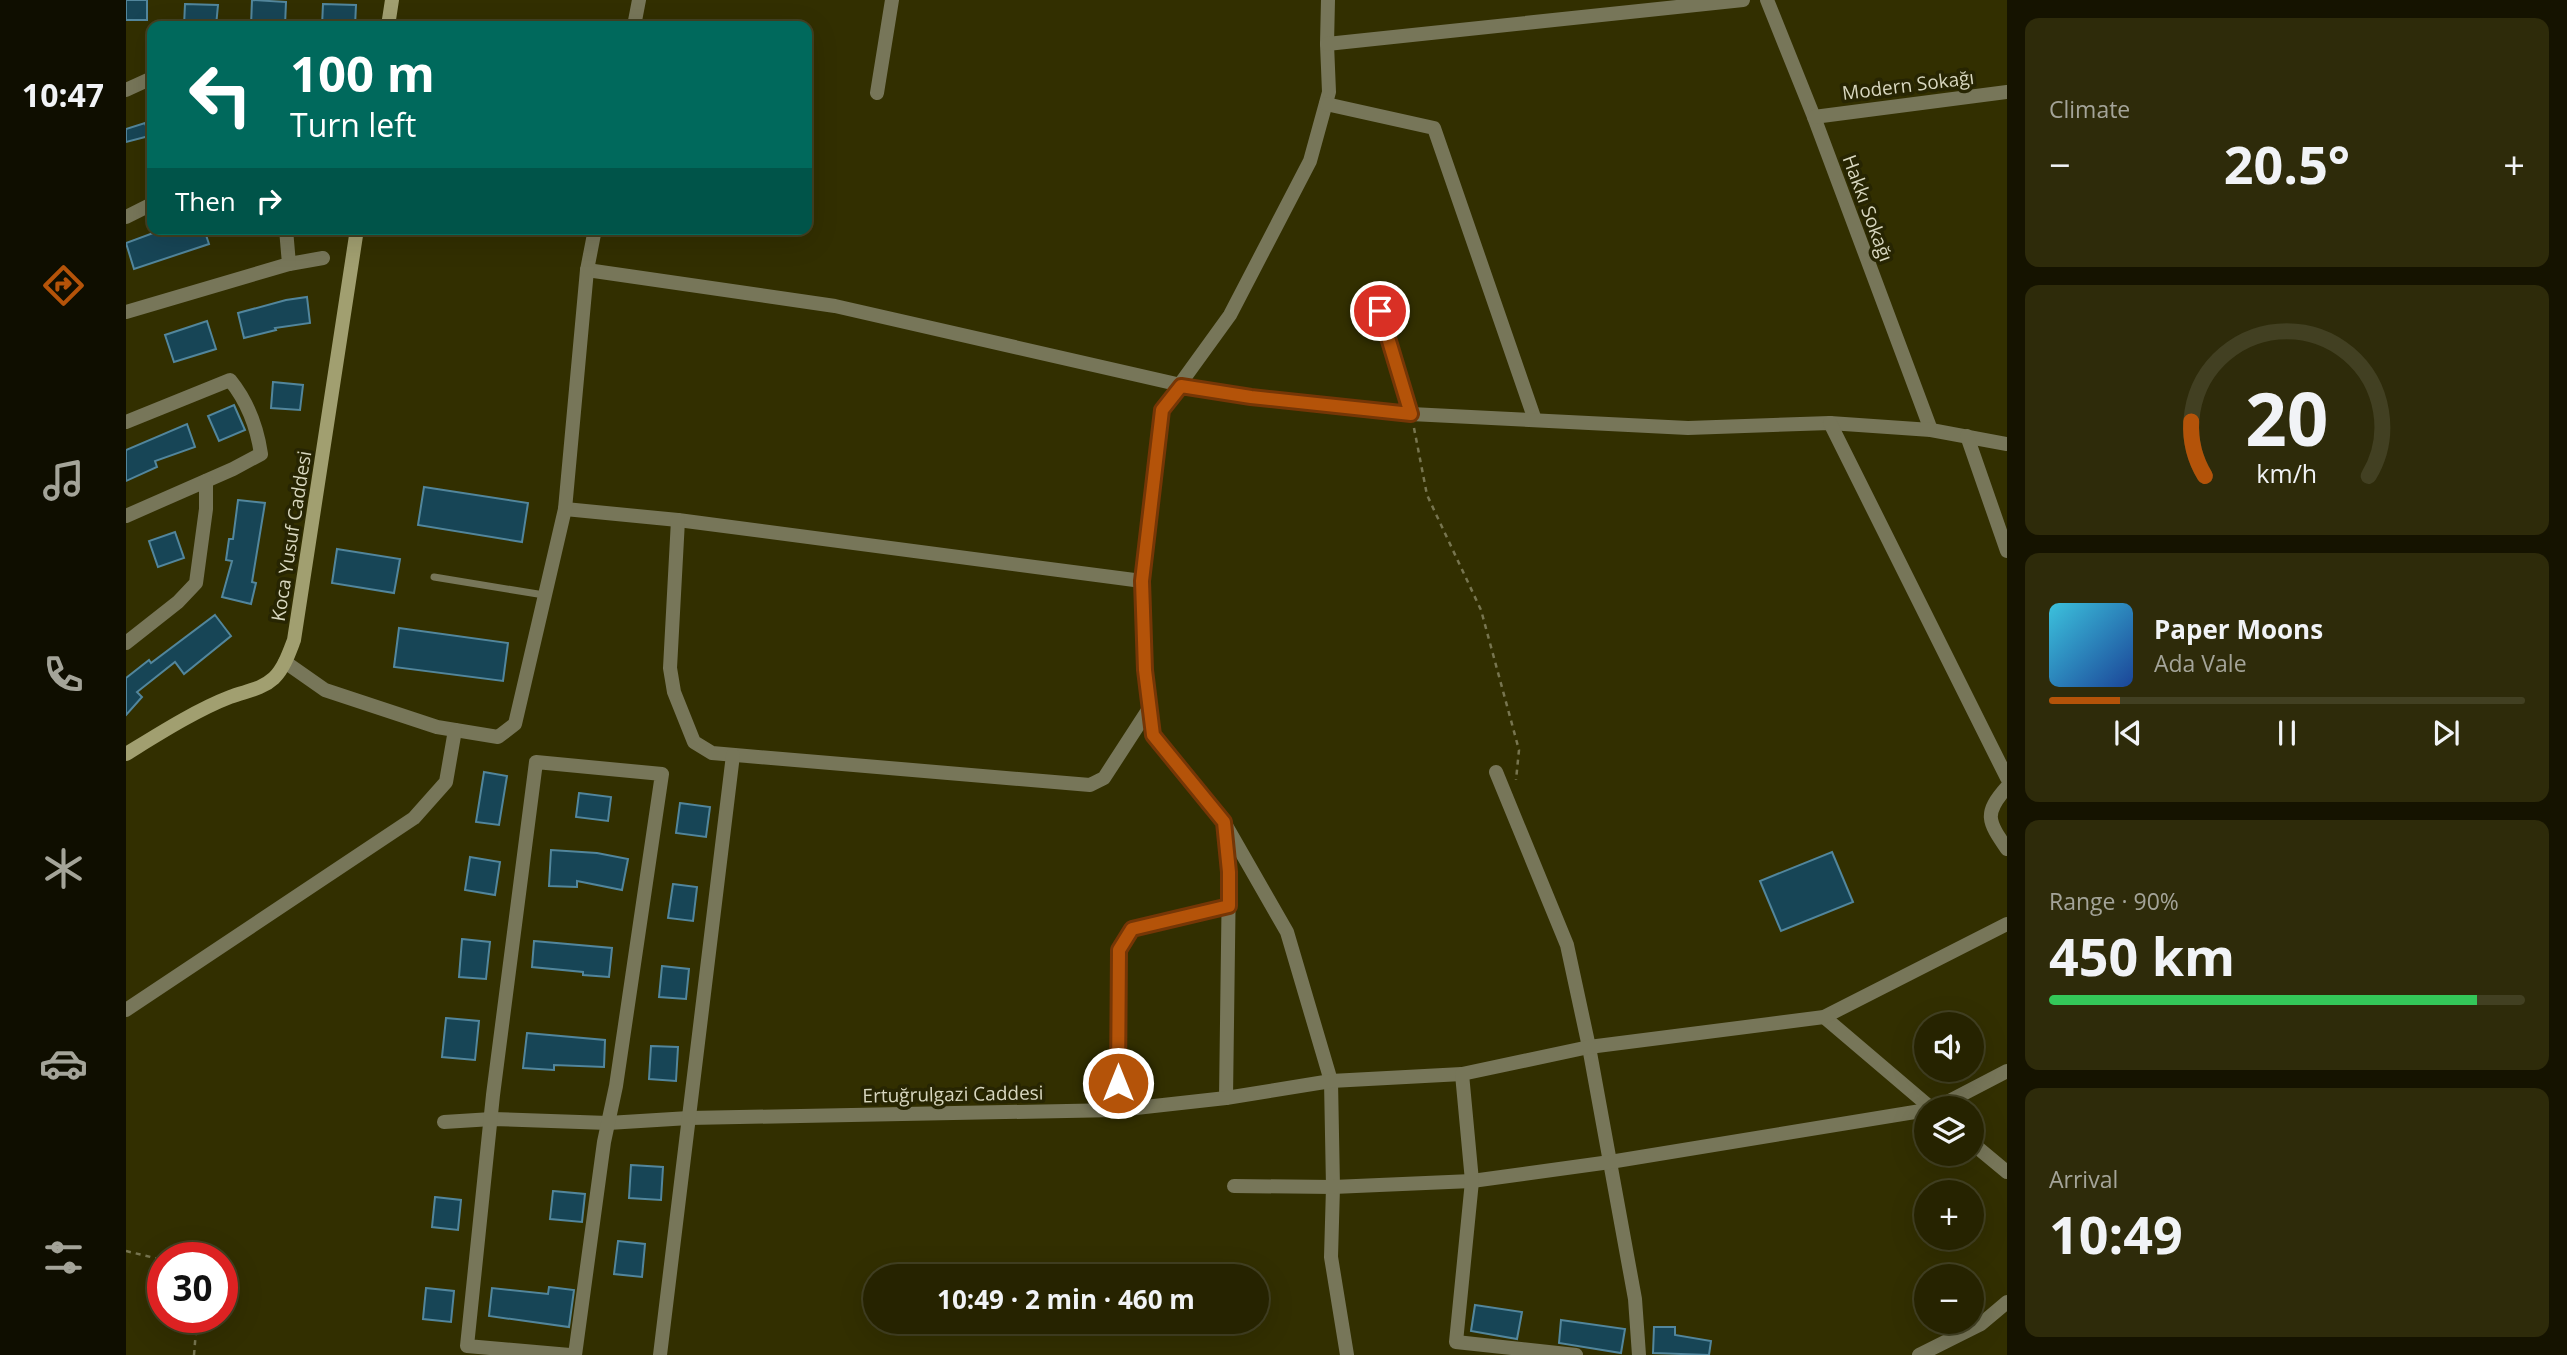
<!DOCTYPE html>
<html lang="en">
<head>
<meta charset="utf-8">
<style>
  :root { --surface:#262300; --page:#2e2b0a; --text:#f1f3f6; --muted:#a4a499; --line:#424022; --accent:#b45309 }
  body { margin:0; font-family:"Open Sans",sans-serif; background:var(--page); color:var(--text); height:100vh; display:flex; flex-direction:column; font-size:26px; white-space:nowrap }
  * { box-sizing:border-box; margin:0 }
  p { font-size:23px; color:var(--muted) }
  .icon { flex:none; width:38px; height:38px; fill:none; stroke:currentColor; stroke-width:2; stroke-linecap:round; stroke-linejoin:round }
  .map { position:relative; flex:1; overflow:hidden }
  .details { display:flex; flex-direction:column; gap:18px; padding:18px; background:#151300; width:560px }
  .details>* { flex:none }
  .guide { position:absolute; left:21px; top:21px; width:665px; height:214px; border-radius:14px; box-shadow:0 7px 28px #0002,0 0 0 2px var(--line); background:#00695c; color:#fff; overflow:hidden }
  .tools { position:absolute; left:1788px; top:1012px; display:grid; gap:14px }
  .tools a { display:grid; place-items:center; width:70px; height:70px; border-radius:50%; background:var(--surface); box-shadow:0 7px 28px #0002,0 0 0 2px var(--line); font-size:35px }
  .speed { position:absolute; left:21px; top:1242px; display:flex; gap:14px; font-size:35px; font-weight:700; text-align:center }
  .speed>* { display:grid; place-content:center; width:91px; height:91px; border-radius:50%; background:var(--surface); box-shadow:0 7px 28px #0002,0 0 0 2px var(--line); line-height:1 }
  .speed .limit { border:10px solid #d22; background:#fff; color:#111 }
  .pin { position:absolute; display:grid; place-items:center; width:60px; height:60px; color:#fff; margin:-30px; border:4px solid #fff; border-radius:50%; box-shadow:0 2px 7px #0007 }
  .me { position:absolute; width:77px; margin:-38px; rotate:0deg; stroke-linejoin:round; filter:drop-shadow(0 0 5px #0008) }
  .turn { display:flex; align-items:center; gap:24px; height:147px; padding:0 28px; font-size:32px }
  .turn .icon { width:91px; height:91px; stroke-width:2.5 }
  .turn b { display:block; font-size:49px; line-height:60px }
  .then { display:flex; align-items:center; height:66px; padding:0 28px; background:#0003; gap:14px; font-size:26px }
  .big { font-size:52px; font-weight:700; line-height:1.1 }
  .details .card { flex:1; display:flex; flex-direction:column; justify-content:center; gap:10px; min-width:0; padding:0 24px; border-radius:14px; background:var(--page) }
  .details .dial { align-items:center; gap:0 }
  .dial svg { height:182px; overflow:visible; fill:none; stroke:var(--line); stroke-width:7; stroke-linecap:round; text-anchor:middle }
  .dial text { fill:var(--text); stroke:none }
  .song { display:flex; align-items:center; gap:21px }
  .cover { width:84px; height:84px; border-radius:10px; background:linear-gradient(135deg,hsl(190 70% 55%),hsl(220 70% 35%)) }
  .played { height:7px; border-radius:4px; background:linear-gradient(90deg,var(--accent) 15%,var(--line) 15%) }
  .keys { display:flex; justify-content:space-around; direction:ltr }
  .heat { display:flex; justify-content:space-between; align-items:center; font-size:38px; direction:ltr }
  .charge { height:10px; border-radius:5px; background:linear-gradient(90deg,#34c759 90%,var(--line) 0) }
  .trip { position:absolute; left:737px; top:1264px; width:406px; height:70px; border-radius:35px; background:var(--surface); box-shadow:0 7px 28px #0002,0 0 0 2px var(--line); font-weight:700; line-height:70px; text-align:center }
  main { display:flex; flex:1; min-height:0 }
  .menu { display:flex; flex-direction:column; width:126px; justify-content:space-around; align-items:center; background:#0f0e00; color:var(--muted) }
  .menu .icon { width:49px; height:49px }
  .menu .current { color:var(--accent) }
  .menu b { font-size:32px; color:var(--text) }
  .map>svg:first-child { display:block }
  .building { fill:#174556; stroke:#52869c; stroke-width:2 }
  .lines { fill:none; stroke-linecap:round; stroke-linejoin:round }
  .path { stroke:#77754f; stroke-width:2.5; stroke-dasharray:5 5; stroke-linecap:butt }
  .lane { stroke:#777659; stroke-width:7 }
  .street { stroke:#777659; stroke-width:14 }
  .secondary { stroke:#a19f70; stroke-width:14 }
  .route-casing { stroke:#753606; stroke-width:18 }
  .route { stroke:#b45309; stroke-width:12 }
  .labels { text-anchor:middle; dominant-baseline:central; stroke-width:7; stroke-linejoin:round; paint-order:stroke }
  .street-label { font-size:19px; fill:#d8d7bf; stroke:#272502 }
</style>
</head>
<body>
<main>
<nav class="menu">
<b>10:47</b>
<svg class="icon current" aria-label="directions" viewBox="0 0 24 24"><path d="M12 3l9 9-9 9-9-9zM9 14v-3h6M13 9l2 2-2 2"/></svg>
<svg class="icon" aria-label="music" viewBox="0 0 24 24"><path d="M9 18V5l10-2v13"/><circle cx="6" cy="18" r="3"/><circle cx="16" cy="16" r="3"/></svg>
<svg class="icon" aria-label="phone" viewBox="0 0 24 24"><path d="M5 4h4l2 5-3 2q2 4 5 5l2-3 5 2v4C11 20 4 13 5 4z"/></svg>
<svg class="icon" aria-label="climate" viewBox="0 0 24 24"><path d="M12 3v18M4 7l16 10M4 17L20 7"/></svg>
<svg class="icon" aria-label="car" viewBox="0 0 24 24"><path d="M5 17H2v-5l4-1 3-4h7l3 4 3 1v5h-3M9 17h6M6 11h13"/><circle cx="7" cy="17" r="2"/><circle cx="17" cy="17" r="2"/></svg>
<svg class="icon" aria-label="filters" viewBox="0 0 24 24"><path d="M4 7h16M4 17h16"/><circle cx="9" cy="7" r="2"/><circle cx="15" cy="17" r="2"/></svg>
</nav>
<div class="map">
<svg width="1881" height="1355" viewBox="0 0 1881 1355">
  <rect width="100%" height="100%" fill="#322f00"/>
  <g class="building">
    <rect x="0" y="0" width="21" height="20"/>
    <path d="M126 0 160 2 159 26H125Z"/>
    <path d="M59 4 92 5 90 26H58Z"/>
    <path d="M197 4 230 5 229 26H196Z"/>
    <path d="M19 123 23 136 0 142V129Z"/>
    <path d="M38 229H78L83 244 8 269 0 243Z"/>
    <path d="M181 297 184 323 149 328 150 330 118 338 112 313 160 300Z"/>
    <path d="M81 321 90 349 48 362 39 335Z"/>
    <path d="M147 382 177 385 174 410 145 408Z"/>
    <path d="M108 405 119 430 93 441 82 416Z"/>
    <path d="M61 424 69 447 29 461 31 467 0 481V450Z"/>
    <path d="M298 487 402 503 396 542 292 525Z"/>
    <path d="M112 500 139 503 126 582 130 583 125 604 96 597 106 561 100 560 103 539H107Z"/>
    <path d="M49 532 58 558 32 567 23 541Z"/>
    <path d="M211 549 274 559 268 593 206 583Z"/>
    <path d="M89 615 105 636 58 674 49 662 11 692 16 697 0 715V678L23 660 25 663Z"/>
    <path d="M273 628 382 643 377 681 268 667Z"/>
    <path d="M358 772 381 776 373 825 350 822Z"/>
    <path d="M453 793 485 797 482 821 450 817Z"/>
    <path d="M554 803 584 807 580 837 550 833Z"/>
    <path d="M425 850 471 853 502 859 496 890 451 881V887L423 886Z"/>
    <path d="M1706 852 1727 902 1655 931 1634 881Z"/>
    <path d="M344 857 374 862 369 895 339 890Z"/>
    <path d="M547 884 571 887 567 921 542 918Z"/>
    <path d="M336 939 364 942 360 979 333 977Z"/>
    <path d="M408 941 486 948 483 977 457 975V972L406 967Z"/>
    <path d="M536 966 563 969 560 999 533 997Z"/>
    <path d="M320 1018 353 1021 349 1060 316 1057Z"/>
    <path d="M401 1033 479 1040 478 1067 428 1065V1070L397 1068Z"/>
    <path d="M525 1046 552 1047 550 1081 523 1079Z"/>
    <path d="M505 1165 537 1167 535 1200 503 1198Z"/>
    <path d="M427 1191 459 1194 456 1222 424 1219Z"/>
    <path d="M309 1197 335 1200 332 1230 306 1227Z"/>
    <path d="M492 1241 519 1244 516 1277 488 1274Z"/>
    <path d="M423 1287 448 1290 443 1327 363 1316 366 1288 422 1294Z"/>
    <path d="M300 1288 328 1291 325 1322 297 1319Z"/>
    <path d="M1349 1305 1396 1312 1391 1339 1345 1331Z"/>
    <path d="M1435 1320 1499 1329 1495 1353 1433 1343Z"/>
    <path d="M1528 1327H1549V1335L1585 1341 1583 1355 1527 1353Z"/>
  </g>
  <g class="lines">
    <g class="path">
      <path d="M1288 428 1301 495 1355 610 1393 750 1390 780"/>
      <path d="M0 1251 37 1260"/>
      <path d="M68 1355 71 1318"/>
    </g>
    <path class="lane" d="M308 577 418 595"/>
    <g class="street">
      <path d="M1202 0 1201 44 1203 92 1184 161 1104 315 1036 409 1016 581 1019 670 1027 735 1098 822 1161 932 1205 1081 1207 1187 1205 1257 1221 1355"/>
      <path d="M1641 0 1688 117 1805 430"/>
      <path d="M508 26 513 0"/>
      <path d="M1201 44 1617 0"/>
      <path d="M0 90 26 78"/>
      <path d="M751 93 766 0"/>
      <path d="M1200 104 1308 128 1409 420"/>
      <path d="M1688 117 1881 92"/>
      <path d="M0 217 26 204"/>
      <path d="M163 264 197 258"/>
      <path d="M461 270 709 306 1055 385 1125 397 1285 414 1562 428 1704 423 1805 430 1881 444"/>
      <path d="M1254 311 1285 414"/>
      <path d="M0 312 163 264 160 229"/>
      <path d="M0 422 104 380C121 401 131 427 135 454L107 469 0 516"/>
      <path d="M1704 423 1881 778"/>
      <path d="M1841 436 1881 551"/>
      <path d="M439 509 552 520 1016 581"/>
      <path d="M552 520 544 668 548 692 568 742 586 753 964 785 978 778 1024 707"/>
      <path d="M0 643 52 602 70 583 80 509V481"/>
      <path d="M159 662 199 690 311 727 372 737 389 724 439 509 461 270 469 229"/>
      <path d="M1370 772 1441 945 1463 1047 1509 1299 1513 1355"/>
      <path d="M1881 787C1857 814 1862 821 1881 849"/>
      <path d="M1099 827 1103 872 1100 1098"/>
      <path d="M0 1010 288 818 320 782 329 730"/>
      <path d="M1698 1017 1805 1108"/>
      <path d="M1810 1108 1881 1071"/>
      <path d="M992 1110 993 950 1006 929 1103 906"/>
      <path d="M318 1122 366 1119 482 1123 563 1118 992 1110 1100 1098 1205 1081 1336 1074"/>
      <path d="M1846 1143 1881 1172"/>
      <path d="M1108 1186 1207 1187 1346 1181 1484 1162 1801 1110"/>
      <path d="M444 1355 341 1346 367 1095 410 762 536 774 490 1086 478 1142 449 1355"/>
      <path d="M534 1355 607 755"/>
      <path d="M1450 1355 1330 1342 1346 1181 1336 1074 1463 1047 1698 1017 1881 924"/>
      <path d="M1793 1355 1855 1324 1881 1302"/>
    </g>
    <g class="secondary">
      <path d="M262 26 266 0"/>
      <path d="M0 754C31 735 70 710 104 697 119 691 135 690 148 678 158 668 163 653 168 640L231 229"/>
    </g>
  </g>
  <g class="lines">
    <g class="route-casing">
      <path id="route" d="M992 1083 993 950 1006 929 1103 906V872L1098 822 1027 735 1019 670 1016 581 1036 410 1055 386 1125 397 1285 414 1254 311"/>
    </g>
    <use href="#route" class="route"/>
  </g>
  <g class="labels">
    <g class="street-label">
      <text transform="translate(1782 85) rotate(-7)">Modern Sokağı</text>
      <text transform="translate(1742 208) rotate(70)">Hakkı Sokağı</text>
      <text transform="translate(165 536) rotate(-81)">Koca Yusuf Caddesi</text>
      <text transform="translate(827 1094) rotate(-1)">Ertuğrulgazi Caddesi</text>
    </g>
  </g>
</svg>
<div class="tools">
<a><svg class="icon" aria-label="sound" viewBox="0 0 24 24"><path d="M4 9h4l5-4v14l-5-4H4zM17 9q2 3 0 6"/></svg></a>
<a><svg class="icon" aria-label="layers" viewBox="0 0 24 24"><path d="M12 4l9 5-9 5-9-5zM3 14l9 5 9-5"/></svg></a>
<a>+</a>
<a>−</a>
</div>
<div class="speed"><div class="limit">30</div></div>
<div class="pin" style="left:1254px;top:311px;background:#d93025"><svg class="icon" aria-label="arrive" viewBox="0 0 24 24"><path d="M6 21V4h12l-3 4 3 4H6"/></svg></div>
<svg class="me" style="left:992px;top:1083px" viewBox="-20 -20 40 40"><circle r="17" fill="#b45309" stroke="#fff" stroke-width="3"/><path d="M0-11L8 9 0 5-8 9z" fill="#fff"/></svg>
<div class="trip">10:49 · 2 min · 460 m</div>
<div class="guide">
<div class="turn"><svg class="icon" aria-label="left" viewBox="0 0 24 24"><path d="M17 20v-9H6M10 6l-5 5 5 5"/></svg><div><b>100 m</b>Turn left</div></div>
<div class="then">Then<svg class="icon" aria-label="right" viewBox="0 0 24 24"><path d="M7 20v-9h11M14 6l5 5-5 5"/></svg></div>
</div>
</div>
<section class="details">
<div class="card"><p>Climate</p>
<div class="heat"><a>−</a><b class="big">20.5°</b><a>+</a></div>
</div>
<div class="card dial"><svg viewBox="0 0 100 80">
<path d="M14 69A42 42 0 1 1 86 69"/>
<path d="M14 69A42 42 0 0 1 8 45" stroke="#b45309"/>
<text x="50" y="56" font-size="32" font-weight="700">20</text>
<text x="50" y="72" font-size="11">km/h</text>
</svg></div>
<div class="card">
<div class="song"><i class="cover"></i><div><b>Paper Moons</b><p>Ada Vale</p></div></div>
<div class="played"></div>
<div class="keys"><svg class="icon" aria-label="previous" viewBox="0 0 24 24"><path d="M18 5L8 12l10 7zM5 5v14"/></svg><svg class="icon" aria-label="pause" viewBox="0 0 24 24"><path d="M8 5v14M16 5v14"/></svg><svg class="icon" aria-label="next" viewBox="0 0 24 24"><path d="M6 5l10 7-10 7zM19 5v14"/></svg></div>
</div>
<div class="card"><p>Range · 90%</p><b class="big">450 km</b><div class="charge"></div></div>
<div class="card"><p>Arrival</p><b class="big">10:49</b></div>
</section>
</main>
</body>
</html>
